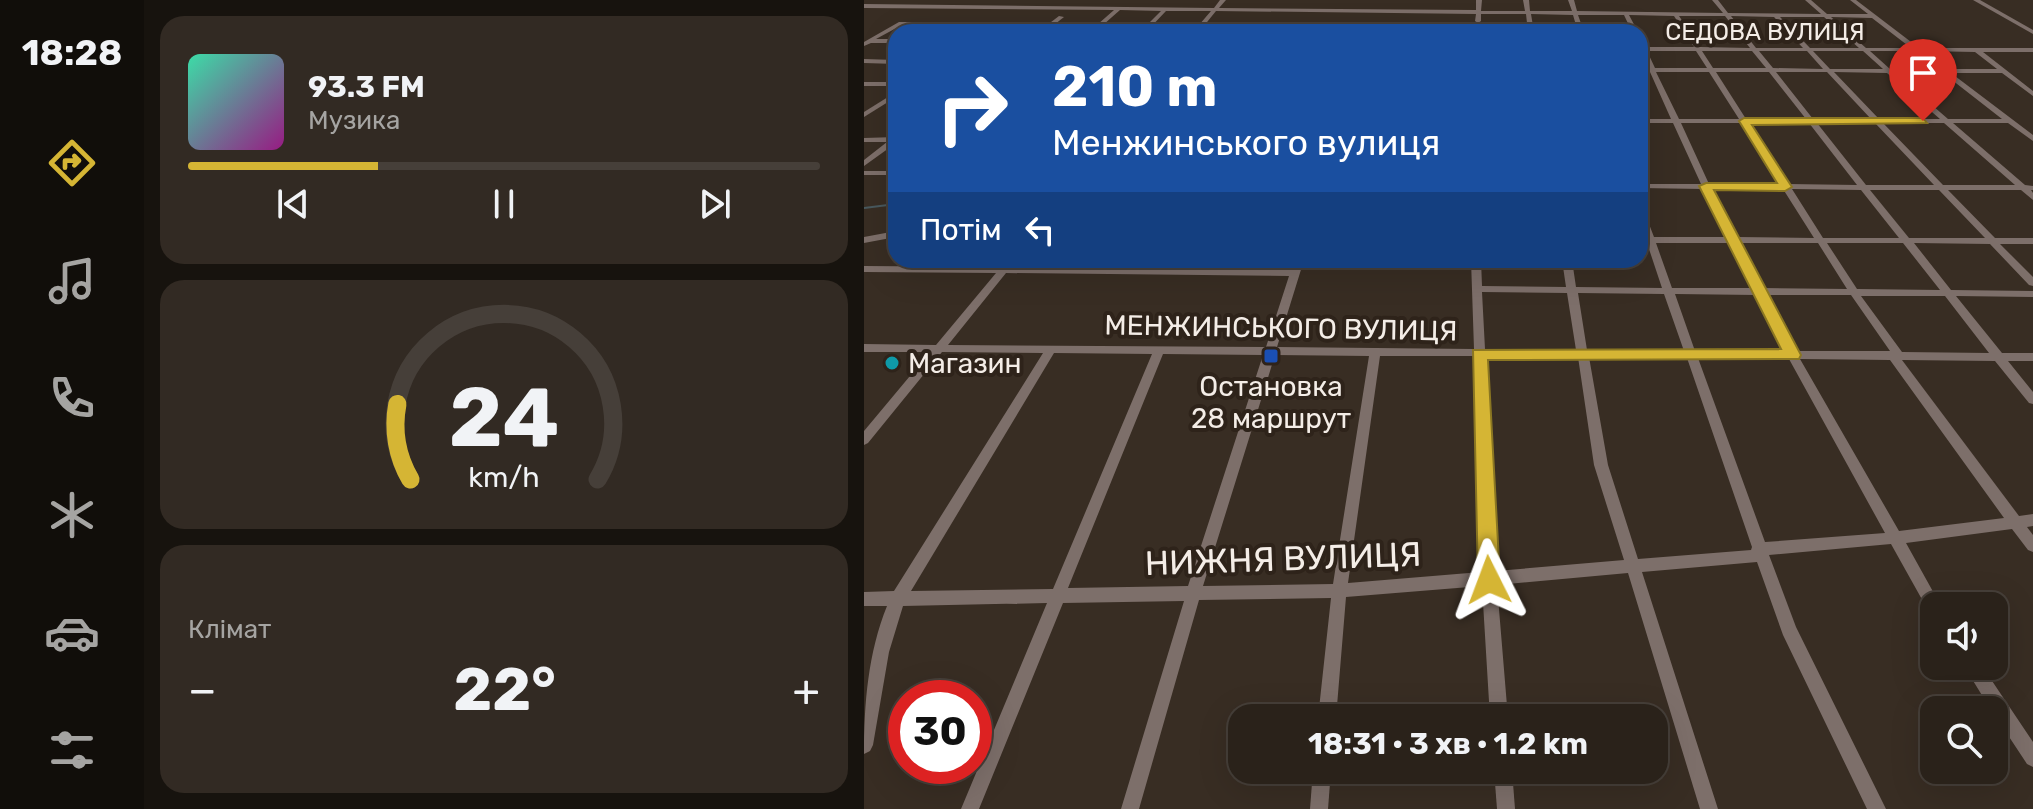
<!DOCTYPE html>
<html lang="uk">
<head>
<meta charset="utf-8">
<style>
  :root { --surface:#2a221a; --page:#322a23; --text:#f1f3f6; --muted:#a5a4a2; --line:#463f39; --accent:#d5b534 }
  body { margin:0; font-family:Rubik,sans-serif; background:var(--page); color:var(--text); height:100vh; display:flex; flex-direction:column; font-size:30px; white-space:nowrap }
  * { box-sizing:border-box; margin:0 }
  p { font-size:26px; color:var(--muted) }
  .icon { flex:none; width:44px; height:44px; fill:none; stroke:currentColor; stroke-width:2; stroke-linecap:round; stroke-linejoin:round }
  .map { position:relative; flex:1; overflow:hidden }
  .panel { display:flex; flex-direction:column; gap:16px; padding:16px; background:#17130e; width:720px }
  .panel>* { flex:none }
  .guide { position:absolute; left:24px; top:24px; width:760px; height:244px; border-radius:24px; box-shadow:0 8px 32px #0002,0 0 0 2px var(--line); background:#1a4fa0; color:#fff; overflow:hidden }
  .tools { position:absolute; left:1056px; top:592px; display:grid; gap:16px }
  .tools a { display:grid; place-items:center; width:88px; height:88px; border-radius:16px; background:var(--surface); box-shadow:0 8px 32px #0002,0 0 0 2px var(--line); font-size:40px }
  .speed { position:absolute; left:24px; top:680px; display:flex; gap:16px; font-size:40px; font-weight:700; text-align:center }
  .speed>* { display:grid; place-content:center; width:104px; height:104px; border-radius:50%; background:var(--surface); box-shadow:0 8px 32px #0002,0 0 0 2px var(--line); line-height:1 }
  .speed .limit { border:12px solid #d22; background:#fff; color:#111 }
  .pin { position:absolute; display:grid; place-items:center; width:68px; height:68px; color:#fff; margin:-82px -34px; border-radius:50% 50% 50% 0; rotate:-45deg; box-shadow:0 0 8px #0007 }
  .pin .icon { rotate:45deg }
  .me { position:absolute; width:88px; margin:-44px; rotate:357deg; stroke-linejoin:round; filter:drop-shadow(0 0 6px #0008) }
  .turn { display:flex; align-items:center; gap:28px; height:168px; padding:0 32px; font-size:36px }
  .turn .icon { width:104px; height:104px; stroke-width:2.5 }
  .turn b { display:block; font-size:56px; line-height:68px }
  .then { display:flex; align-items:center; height:76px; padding:0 32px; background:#0003; gap:16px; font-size:30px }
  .big { font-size:60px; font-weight:700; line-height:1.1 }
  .panel .tile { flex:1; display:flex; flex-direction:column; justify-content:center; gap:12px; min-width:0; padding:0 28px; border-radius:24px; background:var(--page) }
  .panel .dial { align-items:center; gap:0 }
  .dial svg { height:208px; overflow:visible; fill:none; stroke:var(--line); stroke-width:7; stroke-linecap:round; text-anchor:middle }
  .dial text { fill:var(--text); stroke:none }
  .song { display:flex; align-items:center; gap:24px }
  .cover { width:96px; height:96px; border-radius:12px; background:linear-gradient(135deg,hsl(160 70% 55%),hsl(310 70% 35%)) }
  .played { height:8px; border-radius:4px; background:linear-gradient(90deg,var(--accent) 30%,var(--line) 30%) }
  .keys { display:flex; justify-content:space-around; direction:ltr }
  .heat { display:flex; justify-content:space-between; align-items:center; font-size:44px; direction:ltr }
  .trip { position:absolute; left:364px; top:704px; width:440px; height:80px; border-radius:24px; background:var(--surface); box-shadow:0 8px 32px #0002,0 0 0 2px var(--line); font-weight:700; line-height:80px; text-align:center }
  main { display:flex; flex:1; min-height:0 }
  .tab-bar { display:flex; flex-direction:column; width:144px; justify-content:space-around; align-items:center; background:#110e0a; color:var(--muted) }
  .tab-bar .icon { width:56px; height:56px }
  .tab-bar .selected { color:var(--accent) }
  .tab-bar b { font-size:36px; color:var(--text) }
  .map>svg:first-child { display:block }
  .green { fill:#373d2e }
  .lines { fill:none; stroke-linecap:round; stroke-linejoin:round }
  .stream { stroke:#49595e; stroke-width:2 }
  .minor { fill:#7d6f6a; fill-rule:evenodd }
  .route { fill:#d5b534; stroke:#8a7622; stroke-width:2 }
  .transit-dot { fill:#1a4fb4; stroke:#2e231a; stroke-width:3 }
  .culture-dot { fill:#0f9aa8; stroke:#2e231a; stroke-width:3 }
  .labels { text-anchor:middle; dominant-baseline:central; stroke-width:8; stroke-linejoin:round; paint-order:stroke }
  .far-street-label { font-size:24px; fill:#f4ede7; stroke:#2e231a }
  .street-label { font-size:28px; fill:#f4ede7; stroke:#2e231a }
  .poi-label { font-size:28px; fill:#f4ede7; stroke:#2e231a; text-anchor:start }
  .near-street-label { font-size:34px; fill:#f4ede7; stroke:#2e231a }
</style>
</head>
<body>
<main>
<nav class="tab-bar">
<b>18:28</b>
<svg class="icon selected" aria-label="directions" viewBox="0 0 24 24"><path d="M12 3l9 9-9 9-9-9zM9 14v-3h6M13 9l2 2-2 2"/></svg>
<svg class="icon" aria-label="music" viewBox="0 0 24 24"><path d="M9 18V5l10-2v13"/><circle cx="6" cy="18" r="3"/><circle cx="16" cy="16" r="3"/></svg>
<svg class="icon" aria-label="phone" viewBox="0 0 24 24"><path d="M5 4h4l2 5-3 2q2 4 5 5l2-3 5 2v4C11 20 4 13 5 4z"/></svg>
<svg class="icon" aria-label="climate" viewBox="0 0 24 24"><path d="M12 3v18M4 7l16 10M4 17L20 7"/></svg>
<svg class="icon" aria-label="car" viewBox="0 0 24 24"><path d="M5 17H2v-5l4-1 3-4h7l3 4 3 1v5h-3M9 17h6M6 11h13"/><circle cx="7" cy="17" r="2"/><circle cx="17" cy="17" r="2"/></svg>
<svg class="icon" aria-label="filters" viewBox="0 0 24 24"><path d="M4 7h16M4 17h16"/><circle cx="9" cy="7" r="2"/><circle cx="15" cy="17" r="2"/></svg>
</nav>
<section class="panel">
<div class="tile">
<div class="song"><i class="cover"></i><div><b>93.3 FM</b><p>Музика</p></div></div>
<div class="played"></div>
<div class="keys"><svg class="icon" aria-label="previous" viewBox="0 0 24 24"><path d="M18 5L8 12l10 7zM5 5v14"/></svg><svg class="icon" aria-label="pause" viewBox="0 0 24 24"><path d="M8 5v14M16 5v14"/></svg><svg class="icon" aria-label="next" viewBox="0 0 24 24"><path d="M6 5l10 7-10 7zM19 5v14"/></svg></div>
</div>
<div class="tile dial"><svg viewBox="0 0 100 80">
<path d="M14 69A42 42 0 1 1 86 69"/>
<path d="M14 69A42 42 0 0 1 9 40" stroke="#d5b534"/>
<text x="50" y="56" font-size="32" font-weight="700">24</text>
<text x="50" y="72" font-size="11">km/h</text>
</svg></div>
<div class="tile"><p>Клімат</p>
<div class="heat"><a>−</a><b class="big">22°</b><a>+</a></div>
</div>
</section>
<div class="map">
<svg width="1169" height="809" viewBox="0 0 1169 809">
  <rect width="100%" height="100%" fill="#382d23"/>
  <path class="green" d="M266 260H429L426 271 260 269Z"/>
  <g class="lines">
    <path class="stream" d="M0 208 32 204"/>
    <g class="minor">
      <path d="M356 0H362L355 8 612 10V0H618L617 11H661L659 0H665L666 11H708L704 0H710L713 11 859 13 848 0H854L864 13 957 14 941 0H947L963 14H1004L986 0H992L1055 48H1169V52H1119L1169 91V96L1138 73H1087L1169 135V141L1144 123H1089L1161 185 1169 186V190H1167L1169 193V200L1157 190H1084L1131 238H1169V244H1136L1169 277V286L1165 285 1126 244 1050 243 1087 290 1169 291V297L1092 296 1138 353H1169V361H1144L1169 392V404L1165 403 1131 361 1038 360 1155 516 1169 514V526L1163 527 1169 535V552L1164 550 1148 529 1042 543 1077 606H1070V614L1065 612 1027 544 905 555 932 627 1022 809H1003L919 635 893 562 778 572 854 809H836L764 573 633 585 644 718H626L618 586 482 597 472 718H454L467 598 335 600 275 809H257L320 601 199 603 115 809H97L183 603 39 606 25 652 9 745 6 751 0 754C0 704 4 653 23 606H0V592L30 591 179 353 78 352 4 443 0 445V431L66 352H0V344L72 345 132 273 0 272V266L137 267 143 260H153L147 267 427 270 430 260H440L413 347 610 349 607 260H617L618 286 702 287 698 260H708L712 287 798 288 783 243H776V237H781L776 224V208L780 211 790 237H864L839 189 776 188V184H837L809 123H776V119H807L786 72H776V68H784L776 51V41L781 47H830L810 16 765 15 774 32H768L760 15H714L720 32H714L709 15 667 14 670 32H664L662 14H617V21L614 23 611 21 612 14 352 11 335 32H329L347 11H302L282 32H276L297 11 256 10 231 32H225L250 10 0 8V4L350 8ZM815 16H861L886 48 836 47ZM867 16 910 17 939 48H892ZM916 17H960L995 48H946ZM967 17 1008 18 1047 48H1002ZM783 51H832L843 68H791ZM838 51H888L902 68H849ZM895 51H943L959 69 909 68ZM949 51H999L1019 69H966ZM1006 51H1052L1074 69H1026ZM1059 51 1111 52 1133 69H1082ZM792 72H845L875 119H815ZM852 72H905L942 119H882ZM912 72H963L1007 119H949ZM970 72 1023 73 1076 119H1015ZM1031 73H1079L1138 119H1084ZM817 123H878L916 184H845ZM885 123H945L993 185 924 184ZM953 123H1011L1070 185H1002ZM1019 123H1080L1151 185H1079ZM848 189H919L950 238 873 237ZM928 189 997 190 1035 238H959ZM1006 190H1075L1121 238H1045ZM792 243H866L889 288H808ZM876 243H954L983 289 899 288ZM963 243H1039L1076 290 993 289ZM142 273 425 276 402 347 84 345ZM618 292 703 293 712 350 621 349ZM714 293 800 294 820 351 723 350ZM811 294 892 295 921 351H831ZM902 295H987L1026 351H932ZM997 296H1081L1125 353 1038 352ZM190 353 288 354 189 589 47 591ZM299 354 399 355 324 586 204 588ZM411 355 505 356 469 584 339 586ZM516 356H610L617 572 484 583ZM622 357H714L730 465 760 560 632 571ZM725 357 823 358 888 547 887 550 774 559 744 465ZM834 358 925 359 1021 533 901 542ZM936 359 1026 360 1140 518 1035 531Z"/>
      <path d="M1109 0H1116L1169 30V34Z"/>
      <path d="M195 16 200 17 181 32H174Z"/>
      <path d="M35 22 135 23 138 25 135 27 36 26 12 39H32V43H7L0 46V42Z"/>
      <path d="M451 26 615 28 618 30 615 32 525 30 432 31Z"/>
      <path d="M0 59 32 60V64L0 63Z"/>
      <rect x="0" y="82" width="32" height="4"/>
      <path d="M32 92V97L0 117V112Z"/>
      <path d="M32 137V143L0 166V160L23 142H0V138Z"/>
      <rect x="0" y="171" width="32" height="4"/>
      <path d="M32 231V237L0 243V237Z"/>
      <path d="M1100 666H1118L1169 742V767L1163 764 1130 714V710H1127Z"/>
      <path d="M449 770H467L464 809H446Z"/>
      <path d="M630 770H648L651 809H633Z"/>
    </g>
  </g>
  <path class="route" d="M1059 118 1063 123 888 125 928 187 921 191 850 190 937 355 935 359 624 360 636 580 633 587 625 590 617 587 614 580 609 350 917 349 835 186 842 183H913L875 121 880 118Z"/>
  <rect class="transit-dot" x="399" y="348" width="16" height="16" rx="4"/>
  <circle class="culture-dot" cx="28" cy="363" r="8"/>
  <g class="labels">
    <g class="far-street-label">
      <text x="901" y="32">СЕДОВА ВУЛИЦЯ</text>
    </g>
    <g class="street-label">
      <text transform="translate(417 328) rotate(1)">МЕНЖИНСЬКОГО ВУЛИЦЯ</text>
    </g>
    <g class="poi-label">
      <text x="44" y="363">Магазин</text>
      <text x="407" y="386" text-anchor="middle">Остановка<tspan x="407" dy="32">28 маршрут</tspan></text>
    </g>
    <g class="near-street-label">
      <text transform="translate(419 559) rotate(-2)">НИЖНЯ ВУЛИЦЯ</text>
    </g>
  </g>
</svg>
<div class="tools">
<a><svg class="icon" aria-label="sound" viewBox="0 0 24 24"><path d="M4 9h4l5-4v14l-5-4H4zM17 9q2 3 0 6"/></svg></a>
<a><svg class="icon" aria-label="search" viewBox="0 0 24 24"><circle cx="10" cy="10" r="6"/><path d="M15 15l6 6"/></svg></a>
</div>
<div class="speed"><div class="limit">30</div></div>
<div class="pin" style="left:1059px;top:121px;background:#d93025"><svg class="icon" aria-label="arrive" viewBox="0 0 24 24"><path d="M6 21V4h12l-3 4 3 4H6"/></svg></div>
<svg class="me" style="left:625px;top:580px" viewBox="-20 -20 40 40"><path d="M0-17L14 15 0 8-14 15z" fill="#d5b534" stroke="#fff" stroke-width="4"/></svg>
<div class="trip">18:31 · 3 хв · 1.2 km</div>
<div class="guide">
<div class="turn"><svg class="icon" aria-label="right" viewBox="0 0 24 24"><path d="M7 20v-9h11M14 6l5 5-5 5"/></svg><div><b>210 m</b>Менжинського вулиця</div></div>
<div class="then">Потім<svg class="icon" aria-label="left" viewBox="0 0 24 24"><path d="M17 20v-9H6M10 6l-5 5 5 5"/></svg></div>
</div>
</div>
</main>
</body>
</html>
